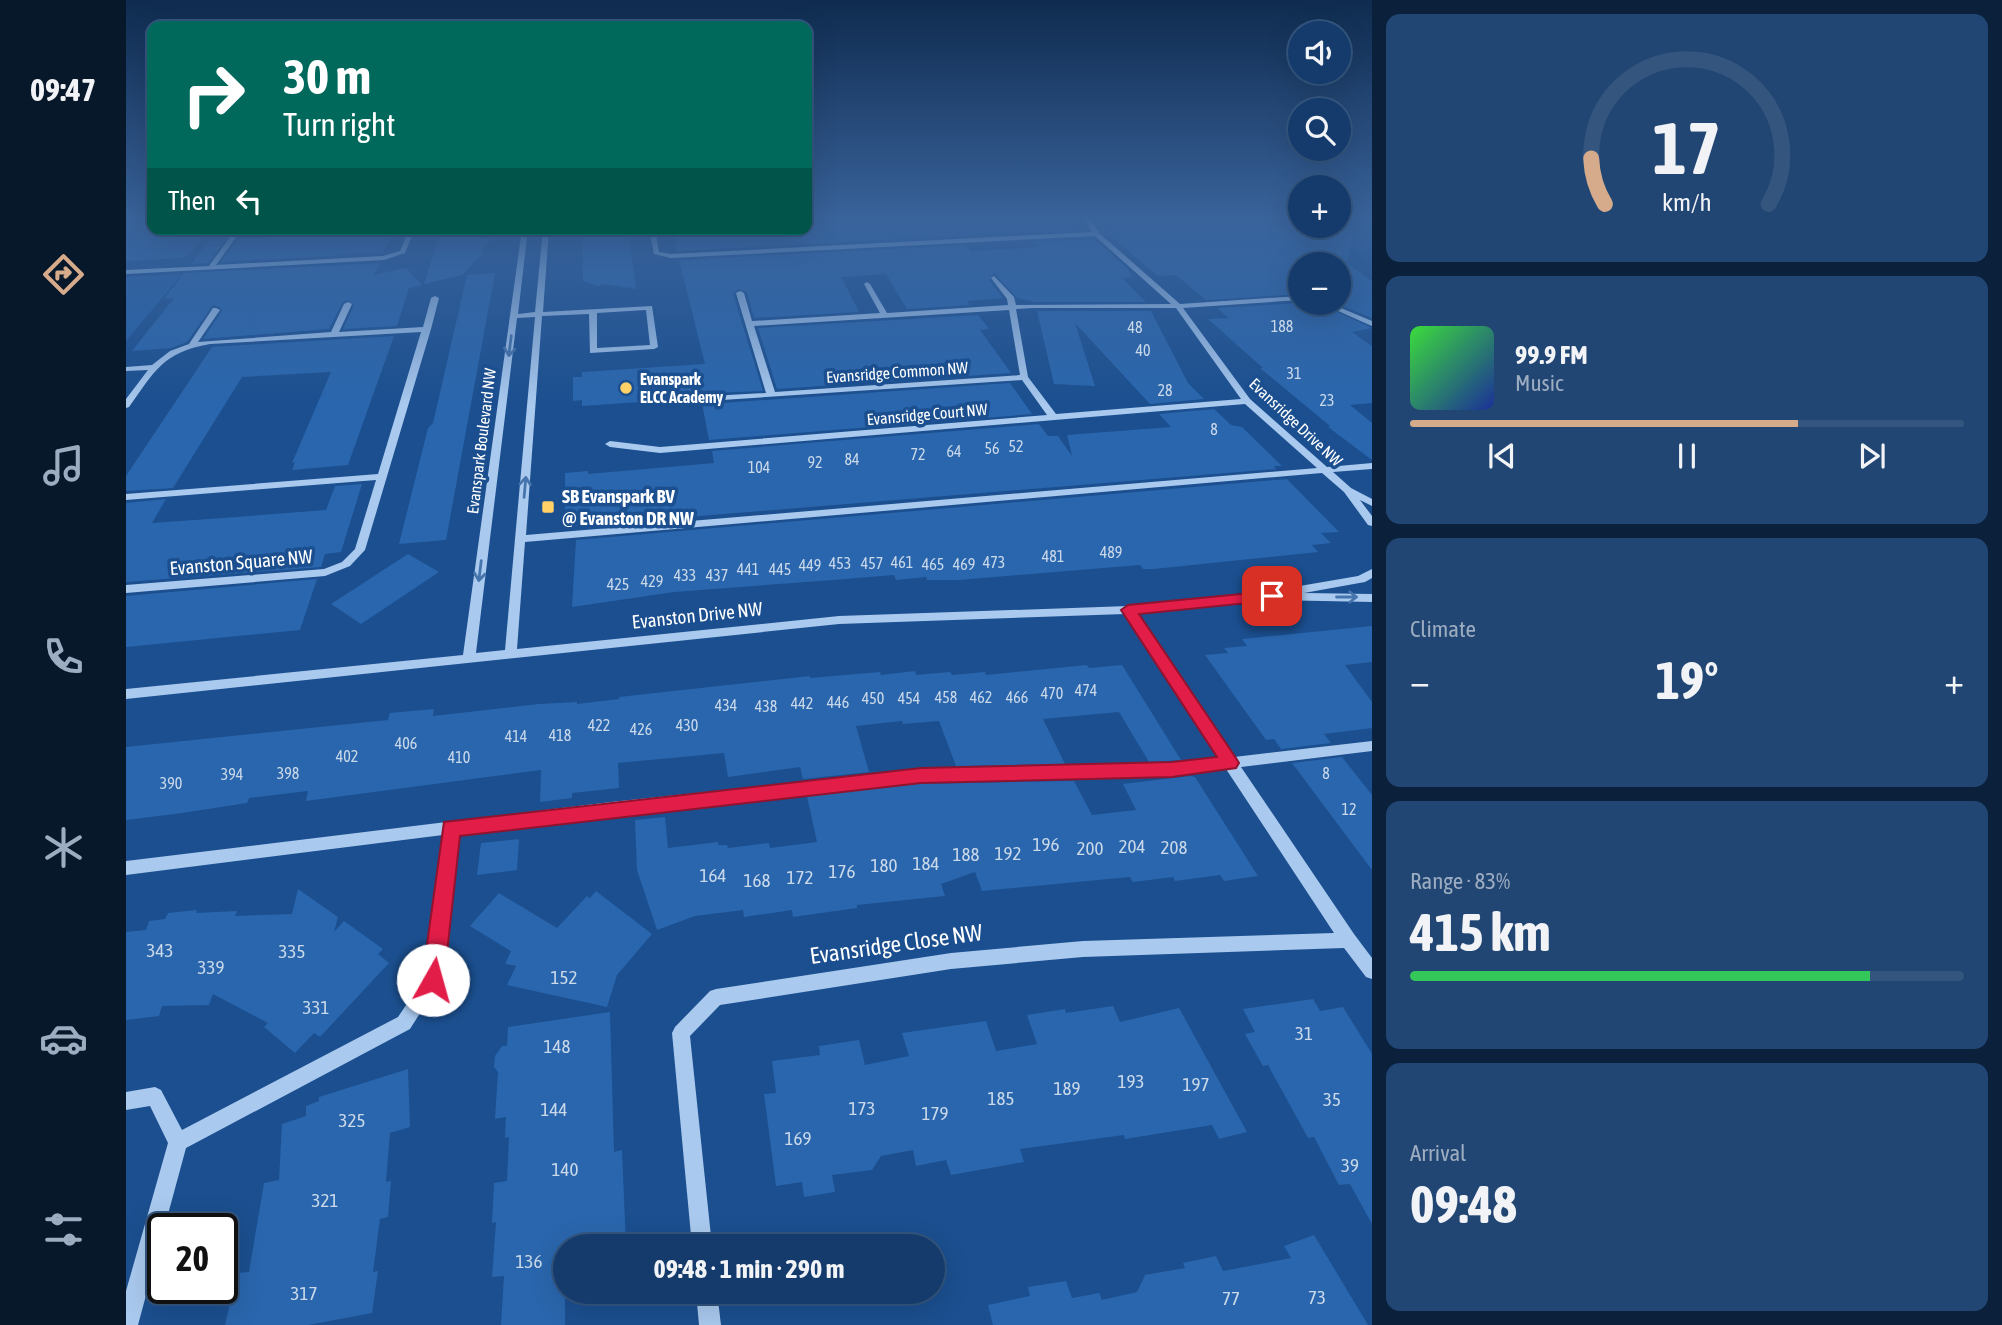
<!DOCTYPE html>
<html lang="en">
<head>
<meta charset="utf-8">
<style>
  :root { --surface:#143b6b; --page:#214673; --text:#f1f3f6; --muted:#9dadc1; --line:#33557e; --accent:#d6ab8b }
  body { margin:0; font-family:"Asap Condensed",sans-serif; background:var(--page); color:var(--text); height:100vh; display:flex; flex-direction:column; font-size:26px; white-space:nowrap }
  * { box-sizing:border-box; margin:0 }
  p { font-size:23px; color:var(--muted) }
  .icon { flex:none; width:38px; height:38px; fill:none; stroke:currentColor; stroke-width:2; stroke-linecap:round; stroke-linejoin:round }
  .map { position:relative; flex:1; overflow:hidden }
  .side { display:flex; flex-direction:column; gap:14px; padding:14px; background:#0b203b; width:630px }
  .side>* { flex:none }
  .guide { position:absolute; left:21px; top:21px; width:665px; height:214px; border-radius:14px; box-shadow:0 7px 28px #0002,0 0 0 2px var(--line); background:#00695c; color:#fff; overflow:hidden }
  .buttons { position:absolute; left:1162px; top:21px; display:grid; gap:14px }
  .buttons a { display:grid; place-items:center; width:63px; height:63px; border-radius:50%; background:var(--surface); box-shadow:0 7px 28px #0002,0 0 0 2px var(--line); font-size:35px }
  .speed { position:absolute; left:21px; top:1213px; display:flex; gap:14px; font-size:35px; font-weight:700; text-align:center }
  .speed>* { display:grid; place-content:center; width:91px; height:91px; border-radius:50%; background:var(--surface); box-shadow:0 7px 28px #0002,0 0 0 2px var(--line); line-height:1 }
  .speed .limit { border:4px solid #111; border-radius:10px; background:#fff; color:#111 }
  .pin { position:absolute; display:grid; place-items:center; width:60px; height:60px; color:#fff; margin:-30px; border-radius:14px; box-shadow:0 4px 10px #0006 }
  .me { position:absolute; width:77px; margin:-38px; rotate:7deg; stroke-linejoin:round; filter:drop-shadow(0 0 5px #0008) }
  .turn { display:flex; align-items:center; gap:24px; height:147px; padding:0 21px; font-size:32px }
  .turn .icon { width:91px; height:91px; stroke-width:2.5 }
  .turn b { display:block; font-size:49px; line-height:60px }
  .then { display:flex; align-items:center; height:66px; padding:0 21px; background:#0003; gap:14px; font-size:26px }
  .big { font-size:52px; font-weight:700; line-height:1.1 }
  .side .tile { flex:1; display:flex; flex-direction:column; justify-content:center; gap:10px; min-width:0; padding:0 24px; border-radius:14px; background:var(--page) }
  .side .dial { align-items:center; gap:0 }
  .dial svg { height:182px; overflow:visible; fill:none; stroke:var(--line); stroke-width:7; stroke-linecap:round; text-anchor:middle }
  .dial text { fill:var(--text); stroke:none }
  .song { display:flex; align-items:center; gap:21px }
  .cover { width:84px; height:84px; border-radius:10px; background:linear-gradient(135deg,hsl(120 70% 55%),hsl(230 70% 35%)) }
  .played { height:7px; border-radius:4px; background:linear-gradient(90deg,var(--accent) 70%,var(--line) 70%) }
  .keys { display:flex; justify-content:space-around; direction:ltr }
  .heat { display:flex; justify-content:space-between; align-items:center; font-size:38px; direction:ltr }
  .charge { height:10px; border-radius:5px; background:linear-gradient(90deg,#34c759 83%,var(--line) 0) }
  .trip { position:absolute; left:427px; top:1234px; width:392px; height:70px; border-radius:35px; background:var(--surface); box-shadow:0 7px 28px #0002,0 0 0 2px var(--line); font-weight:700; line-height:70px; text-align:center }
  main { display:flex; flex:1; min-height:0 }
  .menu { display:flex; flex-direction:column; width:126px; justify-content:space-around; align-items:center; background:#08182b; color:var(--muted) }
  .menu .icon { width:49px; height:49px }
  .menu .on { color:var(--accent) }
  .menu b { font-size:32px; color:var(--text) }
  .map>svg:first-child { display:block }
  .green { fill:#2461a8 }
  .building { fill:#2a66ad }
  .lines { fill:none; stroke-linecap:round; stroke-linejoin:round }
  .minor { fill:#a9c9ee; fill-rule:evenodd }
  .oneway { stroke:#4674ac }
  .route { fill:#e11d48; stroke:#92132f; stroke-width:2 }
  .poi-dot { fill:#ffd166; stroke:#1b4f8f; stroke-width:2.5 }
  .labels { text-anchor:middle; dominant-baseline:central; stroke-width:7; stroke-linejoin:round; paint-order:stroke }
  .number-label { font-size:16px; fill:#cad9ea }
  .far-street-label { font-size:16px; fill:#fff; stroke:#1b4f8f }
  .far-poi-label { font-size:16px; font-weight:bold; fill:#fff; stroke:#1b4f8f; text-anchor:start }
  .poi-label { font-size:19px; font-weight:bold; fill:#fff; stroke:#1b4f8f; text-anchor:start }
  .street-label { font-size:19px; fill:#fff; stroke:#1b4f8f }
  .near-number-label { font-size:19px; fill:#cad9ea }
  .near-street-label { font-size:23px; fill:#fff; stroke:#1b4f8f }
</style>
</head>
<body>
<main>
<nav class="menu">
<b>09:47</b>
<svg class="icon on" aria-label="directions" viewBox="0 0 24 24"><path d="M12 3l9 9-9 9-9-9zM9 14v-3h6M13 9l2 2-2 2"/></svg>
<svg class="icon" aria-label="music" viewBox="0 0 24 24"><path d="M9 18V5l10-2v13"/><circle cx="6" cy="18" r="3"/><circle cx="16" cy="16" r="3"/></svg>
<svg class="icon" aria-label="phone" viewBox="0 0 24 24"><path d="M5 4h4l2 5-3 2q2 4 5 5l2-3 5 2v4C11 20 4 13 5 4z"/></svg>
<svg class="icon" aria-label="climate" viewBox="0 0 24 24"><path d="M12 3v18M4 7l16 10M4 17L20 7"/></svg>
<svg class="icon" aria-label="car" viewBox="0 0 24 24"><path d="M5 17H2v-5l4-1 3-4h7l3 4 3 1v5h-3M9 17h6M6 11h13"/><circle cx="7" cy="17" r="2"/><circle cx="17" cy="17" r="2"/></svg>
<svg class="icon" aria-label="filters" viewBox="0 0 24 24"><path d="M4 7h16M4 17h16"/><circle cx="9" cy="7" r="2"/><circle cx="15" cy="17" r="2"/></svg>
</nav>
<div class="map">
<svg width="1246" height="1325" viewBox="0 0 1246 1325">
  <rect width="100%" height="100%" fill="#1b4f8f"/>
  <g class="green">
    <path d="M820 220H882L895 232 834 236Z"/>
    <path d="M56 274 0 341V277Z"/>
  </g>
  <g class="building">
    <path d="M0 220H26V229H86L58 258 0 261Z"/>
    <path d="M736 220H819L833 236 551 251 547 229H688L685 223Z"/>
    <path d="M883 220H942L952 230H960L897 233Z"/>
    <path d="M989 220H1031L1034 225 1094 220 1103 226H1212L1228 228 1221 263 1246 281V318L1209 303H1213V264H1174V294L1080 300 1050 275 1032 276 981 233 985 240 975 231 974 229H993Z"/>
    <path d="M147 229H248L267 233 257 253 95 262 112 239 140 238Z"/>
    <path d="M324 229H357L355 239 367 238 355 251H359L336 275 298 284 315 231Z"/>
    <path d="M461 229H502L510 289 478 284 472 286 457 281 456 231Z"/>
    <path d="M968 239 1001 268 1006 277 996 278 1020 302H909L891 298 868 273 863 280 877 298 841 301 844 305 781 309 760 274 715 277 733 312 628 318 621 292 613 289 607 294 637 391 584 393 577 398 581 404 884 383 906 414 583 440 575 398 456 406V400L447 401V377H456V372L579 364 553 260 840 245 845 251 911 247 906 242Z"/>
    <path d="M99 240 82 263 65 264 83 241Z"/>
    <path d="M254 263 248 275 280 268 296 285 283 288 271 326 217 329 228 305 221 300 216 303 203 329 77 339 96 311 95 308 87 305 61 342 45 348 6 351 48 298 38 299 58 273Z"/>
    <path d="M369 273 320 540 273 544 302 428 307 423 341 275Z"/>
    <path d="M1174 303H1192L1246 328 1226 332 1246 346V403L1224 405 1246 423V460L1202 427 1204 426 1134 368H1137L1082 319 1103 318 1091 308Z"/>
    <path d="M911 311H1025L1062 383 1078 399 1024 404 949 323 969 386 928 384Z"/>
    <path d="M852 315 863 329 854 330 885 373 651 389 632 328Z"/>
    <path d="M268 336 222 465 166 470 169 462 166 463 205 372 116 377 47 488 0 491V476L86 347Z"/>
    <path d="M1088 409 1105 425 1116 427 1156 466H1148L1150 469 439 527V473L462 471V474L588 463 586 451 913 424 922 436H932L946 456 941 435 1045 427 1033 414Z"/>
    <path d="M1161 479 1213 532 1195 533 1205 543 1186 545 1192 552 1028 569H1017L1014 565 833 580H801L800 577 770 580 768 575 707 580 548 592 446 607 450 540Z"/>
    <path d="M236 484 215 552 199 554 195 567 0 582V503L40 499 26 523 97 518 200 510 209 486Z"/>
    <path d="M282 554 313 572 235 624 205 604Z"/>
    <path d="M191 579 174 630 0 647V596Z"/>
    <path d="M1246 626V662L1219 665 1246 702V728L1198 734 1205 743 1155 749 1148 739 1140 740 1079 655 1102 653 1098 648 1121 646 1116 639Z"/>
    <path d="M961 665 963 668 996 665 1055 760 1023 762 993 712 917 719 939 764 830 766 813 721 777 724 776 721 730 726 743 772 677 779 674 767 602 777 598 753 492 763 493 788 446 793V798L414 802 415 770 180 801 182 791 123 798 121 803 56 813 0 820V747L262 720 264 713 308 709 307 716 413 704 451 702V704L493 699V697L684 676V678L754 672 755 675 789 671 790 675 824 672 826 675 859 672 860 675Z"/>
    <path d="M1216 757 1246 795V870L1166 763Z"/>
    <path d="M1065 776 1069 777 1132 876 1098 881 1094 875 1049 881 1047 877 1007 882 1004 877 856 891 849 872 815 884 819 896 731 905V908L667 917 666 910 618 917 617 910 569 916 531 930 511 870 509 820 539 817 542 848 592 842V845H601L602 848 643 843 644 848 691 842 681 796 791 784 948 781 966 815 1010 810 997 784Z"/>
    <path d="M393 839 391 870 351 875 355 843Z"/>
    <path d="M172 889 212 917 208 932 218 921 257 949 252 954 263 963 194 1037 188 1033 169 1053 138 1027 142 1023 87 994 83 1005 36 1006 33 1016 0 1020V932L20 930 23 921 39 919 42 913 71 910 70 913 111 911 109 916 166 914Z"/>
    <path d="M470 891 526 934 491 975 481 1007 381 985 390 966 379 964 385 951 344 926 373 893 431 928 461 896 464 898Z"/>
    <path d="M1187 999 1194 1011 1217 1007 1246 1054V1224L1224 1184 1213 1185 1188 1137 1182 1138 1142 1065 1137 1066 1119 1034 1129 1032 1117 1009Z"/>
    <path d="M987 1006 994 1022 1053 1008 1121 1132 1093 1139 1086 1125 999 1139 998 1135 894 1149 898 1162 825 1175 820 1160 790 1166 787 1150 755 1156 746 1170 706 1175 709 1192 678 1197 676 1182 650 1186 638 1094 650 1093 646 1061 694 1055 693 1046 733 1040 739 1065 783 1056 776 1033 860 1021 870 1051 911 1044 901 1015 939 1009 940 1013Z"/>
    <path d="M484 1012 488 1152 496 1150 500 1246H439V1325H375L378 1276 366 1277 370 1222 366 1223 368 1183 381 1181 383 1137 379 1138 380 1117 369 1119 372 1072 368 1067 369 1056 376 1046H381L382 1027Z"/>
    <path d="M282 1069 284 1127 264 1133 260 1182 265 1181 262 1217 254 1219 247 1272 252 1271 246 1313 182 1325H99L111 1273 123 1272 138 1183 153 1180 156 1124 180 1116V1106L193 1101V1097Z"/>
    <path d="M1188 1235 1242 1325H867L862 1305 904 1296 902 1287 940 1281 946 1298 973 1293 976 1300 1011 1292 1019 1275 1059 1268 1057 1263 1090 1256 1097 1271 1165 1258 1158 1246Z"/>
  </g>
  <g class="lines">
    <g class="minor">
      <path d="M959 220H965L973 233 1054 304 1174 296V300L1057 308 1124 399 1201 467 1246 463V469L1207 472 1225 488 1246 499V506L1234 500 1246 516V526L1242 525 1218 492 1196 473 399 542 391 649 713 616 1002 606 1157 592 1158 589 1162 588 1232 576 1246 569V578L1239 582 1178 593 1246 594V602L1146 600 1010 613 1108 757 1246 741V751L1115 767 1228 934 1246 958V979L1240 977 1218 948 957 957 825 969 594 1005 564 1036 586 1246H566L546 1033 549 1027 584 991 590 989 825 953 957 941 1208 933 1100 769 1046 776 795 781 485 814 332 833 315 980 284 1029 60 1148 12 1325H0V1291L42 1143 24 1106 0 1110V1092L29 1087 35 1090 56 1130 272 1017 299 977 317 835 0 875V861L485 802 795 769 1046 764 1094 759 999 614 713 624 0 699V689L337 655 396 229H402L392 314 409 312 417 229H423L417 312 526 306 532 347 528 349 464 353 463 314 416 316 400 535 1191 468 1119 404 534 453 484 447 479 444 484 441 534 447 921 415 896 380 581 401 580 399 584 396 640 393 610 293 614 291 618 293 626 321 754 313 738 284 741 282 744 284 761 313 882 305 881 299 865 278 868 276 888 297 890 305 1045 304 969 236 545 258 528 254 523 229H529L533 252 545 254 966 232ZM907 308H1050L1115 399 930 414 902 377 890 309ZM520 310 524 345 471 348V313ZM883 310 894 375 649 392 628 326ZM409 317 379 650 350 653 391 318Z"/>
      <path d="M110 229H116L90 265 257 256 274 251 283 229H289L279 253 258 260 0 274V270L83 266Z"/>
      <path d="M309 296 313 298 305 329 239 550 224 566 199 576 0 593V585L198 569 216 562 229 549 250 480 0 500V494L252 474 295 332 84 344C37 352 29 371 3 407L0 408V399L22 370 0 371V367L26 365 44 351 63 344 87 308H90L94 310 72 342 205 332 218 304 222 302 226 304 213 332 297 327 305 298Z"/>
      <path d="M1194 303H1203L1246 321V326Z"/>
      <path d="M570 1292H591L595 1325H573Z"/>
    </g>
  </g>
  <defs><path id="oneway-shaft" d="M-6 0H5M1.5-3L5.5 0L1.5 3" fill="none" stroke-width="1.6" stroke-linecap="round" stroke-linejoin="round" transform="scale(1.75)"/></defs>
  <g class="oneway">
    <use href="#oneway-shaft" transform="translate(384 346) rotate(97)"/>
    <use href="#oneway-shaft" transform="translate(399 487) rotate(-85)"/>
    <use href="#oneway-shaft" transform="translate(354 571) rotate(97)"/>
    <use href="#oneway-shaft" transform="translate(1221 597)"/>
  </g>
  <linearGradient id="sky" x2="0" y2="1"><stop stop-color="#0f2b4f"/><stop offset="0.54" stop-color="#39639b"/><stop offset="1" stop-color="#39639b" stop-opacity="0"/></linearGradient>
  <rect width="1246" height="405" fill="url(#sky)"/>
  <path class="route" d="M1146 591 1154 596 1152 600 1013 614 1110 758 1113 763 1110 768 1046 777 795 783 334 836 318 980 315 988 307 991 299 988 296 980 318 822 795 768 1046 762 1091 757 995 610 1002 605Z"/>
  <g class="poi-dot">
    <circle cx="500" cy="388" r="7"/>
    <rect x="415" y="500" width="14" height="14" rx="3.5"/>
  </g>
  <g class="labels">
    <g class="number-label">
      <text x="1156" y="326">188</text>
      <text x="1009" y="327">48</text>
      <text x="1017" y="350">40</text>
      <text x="1168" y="373">31</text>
      <text x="1039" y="390">28</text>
      <text x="1201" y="400">23</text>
      <text x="1088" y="429">8</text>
      <text x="890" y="446">52</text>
      <text x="866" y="448">56</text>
      <text x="828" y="451">64</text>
      <text x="792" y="454">72</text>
      <text x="726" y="459">84</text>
      <text x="689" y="462">92</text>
      <text x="633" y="467">104</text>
      <text x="985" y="552">489</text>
      <text x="927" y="556">481</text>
      <text x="776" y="562">461</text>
      <text x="868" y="562">473</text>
      <text x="714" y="563">453</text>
      <text x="746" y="563">457</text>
      <text x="807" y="564">465</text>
      <text x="838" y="564">469</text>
      <text x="684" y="565">449</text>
      <text x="622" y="569">441</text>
      <text x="654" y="569">445</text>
      <text x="559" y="575">433</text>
      <text x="591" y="575">437</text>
      <text x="526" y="581">429</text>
      <text x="492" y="584">425</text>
      <text x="960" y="690">474</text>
      <text x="926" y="693">470</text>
      <text x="820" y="697">458</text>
      <text x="855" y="697">462</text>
      <text x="891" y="697">466</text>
      <text x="747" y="698">450</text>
      <text x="783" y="698">454</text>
      <text x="712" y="702">446</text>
      <text x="676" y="703">442</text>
      <text x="600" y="705">434</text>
      <text x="640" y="706">438</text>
      <text x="473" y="725">422</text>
      <text x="561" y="725">430</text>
      <text x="515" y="729">426</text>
      <text x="434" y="735">418</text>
      <text x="390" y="736">414</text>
      <text x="280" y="743">406</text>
      <text x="221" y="756">402</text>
      <text x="333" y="757">410</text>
      <text x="162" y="773">398</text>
      <text x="1200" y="773">8</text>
      <text x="106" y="774">394</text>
      <text x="45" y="783">390</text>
      <text x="1223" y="809">12</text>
    </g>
    <g class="far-street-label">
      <text transform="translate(771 372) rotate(-4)">Evansridge Common NW</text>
      <text transform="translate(801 414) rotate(-5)">Evansridge Court NW</text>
      <text transform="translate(1170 422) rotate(43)">Evansridge Drive NW</text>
      <text transform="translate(355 441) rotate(-83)">Evanspark Boulevard NW</text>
    </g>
    <g class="far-poi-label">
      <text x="514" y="379">Evanspark<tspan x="514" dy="18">ELCC Academy</tspan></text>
    </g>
    <g class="poi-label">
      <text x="436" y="496">SB Evanspark BV<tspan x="436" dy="22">@ Evanston DR NW</tspan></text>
    </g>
    <g class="street-label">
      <text transform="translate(115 562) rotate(-5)">Evanston Square NW</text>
      <text transform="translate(571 615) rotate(-6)">Evanston Drive NW</text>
    </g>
    <g class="near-number-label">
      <text x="920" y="844">196</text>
      <text x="1006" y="846">204</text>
      <text x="1048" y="847">208</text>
      <text x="964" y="848">200</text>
      <text x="882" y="853">192</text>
      <text x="840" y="854">188</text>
      <text x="800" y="863">184</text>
      <text x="758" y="865">180</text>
      <text x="716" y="871">176</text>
      <text x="587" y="875">164</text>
      <text x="674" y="877">172</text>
      <text x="631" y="880">168</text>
      <text x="34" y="950">343</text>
      <text x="166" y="951">335</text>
      <text x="85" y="967">339</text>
      <text x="438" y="977">152</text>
      <text x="190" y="1007">331</text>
      <text x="1178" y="1033">31</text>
      <text x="431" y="1046">148</text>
      <text x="1005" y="1081">193</text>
      <text x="1070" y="1084">197</text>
      <text x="941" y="1088">189</text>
      <text x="875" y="1098">185</text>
      <text x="1206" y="1099">35</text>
      <text x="736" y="1108">173</text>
      <text x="428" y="1109">144</text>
      <text x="809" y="1113">179</text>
      <text x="226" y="1120">325</text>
      <text x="672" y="1138">169</text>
      <text x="1224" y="1165">39</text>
      <text x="439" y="1169">140</text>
      <text x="199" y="1200">321</text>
      <text x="403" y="1261">136</text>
      <text x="178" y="1293">317</text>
      <text x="1191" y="1297">73</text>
      <text x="1105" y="1298">77</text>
    </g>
    <g class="near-street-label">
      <text transform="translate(770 944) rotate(-8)">Evansridge Close NW</text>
    </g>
  </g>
</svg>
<div class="buttons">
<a><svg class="icon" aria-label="sound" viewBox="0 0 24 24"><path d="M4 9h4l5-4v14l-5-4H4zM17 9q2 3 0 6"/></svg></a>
<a><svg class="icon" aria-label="search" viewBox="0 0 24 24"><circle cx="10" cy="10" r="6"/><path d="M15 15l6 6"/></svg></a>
<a>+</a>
<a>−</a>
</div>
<div class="speed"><div class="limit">20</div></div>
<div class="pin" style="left:1146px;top:596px;background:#d93025"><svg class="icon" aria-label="arrive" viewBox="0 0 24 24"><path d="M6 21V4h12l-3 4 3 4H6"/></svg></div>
<svg class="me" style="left:307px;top:980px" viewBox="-20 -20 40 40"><circle r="19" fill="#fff"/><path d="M0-13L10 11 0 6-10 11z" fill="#e11d48"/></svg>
<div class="trip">09:48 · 1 min · 290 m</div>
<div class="guide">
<div class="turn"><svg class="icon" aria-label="right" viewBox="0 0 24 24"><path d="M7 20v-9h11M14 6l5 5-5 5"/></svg><div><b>30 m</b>Turn right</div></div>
<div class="then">Then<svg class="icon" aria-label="left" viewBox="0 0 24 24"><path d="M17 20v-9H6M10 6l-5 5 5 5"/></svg></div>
</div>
</div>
<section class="side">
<div class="tile dial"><svg viewBox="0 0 100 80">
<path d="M14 69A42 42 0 1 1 86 69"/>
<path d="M14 69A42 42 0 0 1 8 49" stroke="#d6ab8b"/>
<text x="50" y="56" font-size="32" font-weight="700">17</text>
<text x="50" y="72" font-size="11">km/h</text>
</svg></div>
<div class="tile">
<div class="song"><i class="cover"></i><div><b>99.9 FM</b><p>Music</p></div></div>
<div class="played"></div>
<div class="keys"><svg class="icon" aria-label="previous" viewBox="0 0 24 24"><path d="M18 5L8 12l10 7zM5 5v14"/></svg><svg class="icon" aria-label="pause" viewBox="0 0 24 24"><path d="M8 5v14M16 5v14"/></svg><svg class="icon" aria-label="next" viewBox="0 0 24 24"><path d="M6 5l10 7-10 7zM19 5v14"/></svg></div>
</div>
<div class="tile"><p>Climate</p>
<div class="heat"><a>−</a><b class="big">19°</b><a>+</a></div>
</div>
<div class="tile"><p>Range · 83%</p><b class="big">415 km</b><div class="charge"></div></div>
<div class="tile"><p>Arrival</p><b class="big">09:48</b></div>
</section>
</main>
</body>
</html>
